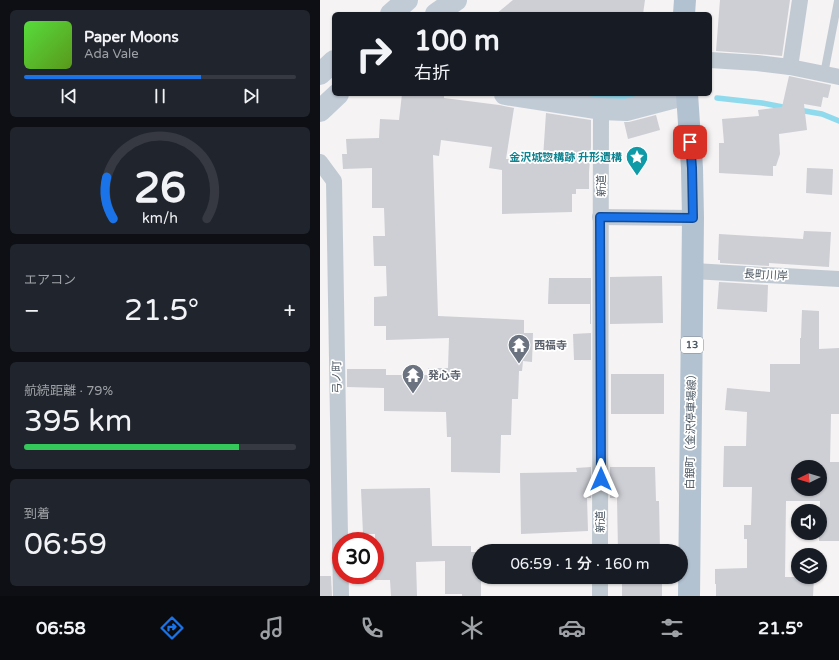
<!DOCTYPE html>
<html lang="ja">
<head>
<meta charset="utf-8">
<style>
  :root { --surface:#171b24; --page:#20242c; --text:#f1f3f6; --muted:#9ea1a6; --line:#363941; --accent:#1a73e8 }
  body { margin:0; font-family:"Varela Round","Noto Sans JP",sans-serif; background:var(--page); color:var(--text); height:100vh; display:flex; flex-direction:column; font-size:15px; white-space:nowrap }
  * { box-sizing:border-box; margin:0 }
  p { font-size:13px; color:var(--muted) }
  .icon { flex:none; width:22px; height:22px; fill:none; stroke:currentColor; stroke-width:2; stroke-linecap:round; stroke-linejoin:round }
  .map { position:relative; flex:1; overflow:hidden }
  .side { display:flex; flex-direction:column; gap:10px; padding:10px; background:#0d0f14; width:320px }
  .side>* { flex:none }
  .top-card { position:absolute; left:12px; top:12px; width:380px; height:84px; border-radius:6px; box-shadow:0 1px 3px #0004; background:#171b24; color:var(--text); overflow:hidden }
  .needle { width:26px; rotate:265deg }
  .fabs { position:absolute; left:471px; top:460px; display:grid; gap:8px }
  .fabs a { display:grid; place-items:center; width:36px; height:36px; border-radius:50%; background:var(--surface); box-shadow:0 1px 3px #0004; font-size:20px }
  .speed { position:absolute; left:12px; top:532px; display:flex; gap:8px; font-size:20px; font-weight:700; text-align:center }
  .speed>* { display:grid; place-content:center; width:52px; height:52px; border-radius:50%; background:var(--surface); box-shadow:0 1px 3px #0004; line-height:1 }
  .speed .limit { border:6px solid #d22; background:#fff; color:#111 }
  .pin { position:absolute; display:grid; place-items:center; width:34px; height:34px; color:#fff; margin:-17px; border-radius:8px; box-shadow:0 2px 6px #0006 }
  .me { position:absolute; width:44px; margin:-22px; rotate:0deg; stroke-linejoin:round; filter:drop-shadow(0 0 3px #0008) }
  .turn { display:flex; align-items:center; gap:14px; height:84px; padding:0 16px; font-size:18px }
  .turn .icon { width:52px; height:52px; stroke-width:2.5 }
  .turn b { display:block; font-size:28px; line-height:34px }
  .big { font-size:30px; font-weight:600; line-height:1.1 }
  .side .widget { flex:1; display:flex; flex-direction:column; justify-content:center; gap:6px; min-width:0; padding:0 14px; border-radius:6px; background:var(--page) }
  .side .dial { align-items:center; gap:0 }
  .dial svg { height:104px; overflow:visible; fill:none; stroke:var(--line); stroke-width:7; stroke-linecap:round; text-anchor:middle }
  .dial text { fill:var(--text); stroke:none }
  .song { display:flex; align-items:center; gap:12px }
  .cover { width:48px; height:48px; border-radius:6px; background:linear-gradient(135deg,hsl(110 70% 55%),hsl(90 70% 35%)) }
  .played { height:4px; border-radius:2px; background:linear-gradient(90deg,var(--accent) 65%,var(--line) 65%) }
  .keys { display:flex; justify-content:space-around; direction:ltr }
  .heat { display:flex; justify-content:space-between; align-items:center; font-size:22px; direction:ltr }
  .charge { height:6px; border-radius:3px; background:linear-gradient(90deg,#34c759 79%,var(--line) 0) }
  .trip { position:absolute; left:152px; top:544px; width:216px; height:40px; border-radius:20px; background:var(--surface); box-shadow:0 1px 3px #0004; font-weight:600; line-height:40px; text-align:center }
  .tabs { display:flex; height:64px; justify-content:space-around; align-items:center; background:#090b0e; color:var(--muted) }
  .tabs .icon { width:28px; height:28px }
  .tabs .on { color:var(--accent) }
  .tabs b { font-size:18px; color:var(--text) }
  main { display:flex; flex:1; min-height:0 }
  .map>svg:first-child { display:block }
  .water { fill:#90daee }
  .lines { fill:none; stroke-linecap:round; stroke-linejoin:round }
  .stream { stroke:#90daee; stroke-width:5.5 }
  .building { fill:#cdcfd5; fill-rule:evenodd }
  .lane { stroke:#c1cad2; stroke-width:8 }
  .street { stroke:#c1cad2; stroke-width:16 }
  .secondary { stroke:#c1cbd6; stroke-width:22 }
  .primary { stroke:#b3c2d1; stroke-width:22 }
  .route-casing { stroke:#114b97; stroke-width:10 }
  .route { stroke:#1a73e8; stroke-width:7 }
  .labels { text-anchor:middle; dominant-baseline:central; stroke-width:3.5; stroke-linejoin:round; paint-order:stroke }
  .shield { fill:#fff; stroke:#808990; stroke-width:1 }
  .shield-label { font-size:10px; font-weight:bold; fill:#4a5661 }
  .culture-label { font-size:11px; font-weight:bold; fill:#0d838f; stroke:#fff; text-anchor:end }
  .street-label { font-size:11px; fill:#4a5661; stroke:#fff }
  .worship-label { font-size:11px; font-weight:bold; fill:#5b616d; stroke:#fff; text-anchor:start }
</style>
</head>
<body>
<main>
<section class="side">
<div class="widget">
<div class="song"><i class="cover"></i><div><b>Paper Moons</b><p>Ada Vale</p></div></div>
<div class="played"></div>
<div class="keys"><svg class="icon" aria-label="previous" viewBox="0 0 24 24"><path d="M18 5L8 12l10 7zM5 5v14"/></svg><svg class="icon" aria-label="pause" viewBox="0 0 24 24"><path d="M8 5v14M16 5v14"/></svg><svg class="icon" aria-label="next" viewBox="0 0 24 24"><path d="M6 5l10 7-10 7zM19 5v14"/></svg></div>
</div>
<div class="widget dial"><svg viewBox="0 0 100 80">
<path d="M14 69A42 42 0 1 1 86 69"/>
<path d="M14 69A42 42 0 0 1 9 37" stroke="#1a73e8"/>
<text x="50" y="56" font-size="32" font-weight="700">26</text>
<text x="50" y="72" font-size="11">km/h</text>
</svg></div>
<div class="widget"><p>エアコン</p>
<div class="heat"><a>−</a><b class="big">21.5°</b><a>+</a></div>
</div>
<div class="widget"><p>航続距離 · 79%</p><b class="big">395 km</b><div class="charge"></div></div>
<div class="widget"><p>到着</p><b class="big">06:59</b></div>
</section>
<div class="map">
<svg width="519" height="596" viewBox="0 0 519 596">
  <rect width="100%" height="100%" fill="#f5f3f3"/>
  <path class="water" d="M239 94H321L322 97 303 101Z"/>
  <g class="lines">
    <g class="stream">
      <path d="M397 98 442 103 468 108"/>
      <path d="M479 110 502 114 519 121"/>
    </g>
  </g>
  <g class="building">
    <path d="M193 0H325L323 14H176Z"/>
    <path d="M400 0H470L462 56 438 54 396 51Z"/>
    <path d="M469 76 511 85 508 98 503 97 501 107 484 104 487 130 459 134 460 154 456 166H453V176L399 173V143H404L402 119 439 116 438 110 462 107Z"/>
    <path d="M82 94H113L124 95V98L179 105 194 108 186 159 223 158 226 113 271 120V147L269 172V189H256V194H252V212L182 214V170L169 168 172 147 121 140 119 156 113 155 118 316 204 320V333H213L212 362 203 361 202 371H199L198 399H192L191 435H181L180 473 131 472V437H127L126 412 64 411V388L27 387V369H66V375H108V368H128L129 338 66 340V326H54V297L67 296 66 266H54L53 236H65L64 208H52V168L23 169 22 154H27L26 139 59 138 60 119 79 120Z"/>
    <path d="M336 115 340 130 308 139 304 122H309Z"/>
    <path d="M487 168 513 169 512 195 486 193Z"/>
    <path d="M484 231 511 232 509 267 449 263V266L400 263V260H398L399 234 483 239Z"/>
    <path d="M342 276 343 323 290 324V277Z"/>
    <path d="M229 278H271V324H270V304H228Z"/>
    <path d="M399 282 448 285 447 312 397 309Z"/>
    <path d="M482 310 499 311V349L519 348V414H511L510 462H519V541H499L500 501H466L465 577H494L493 596H396V584H395V569L427 568V539H424V525H431L432 487H403L404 446H426L427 412 405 410 407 388 450 392V364H480V338H481ZM478 467H500V489H478Z"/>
    <path d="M271 333V360H254L253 334Z"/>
    <rect x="291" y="374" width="53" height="40"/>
    <path d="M271 467V498H267L268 531 201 534 200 473 257 472 256 468Z"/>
    <path d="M290 467H335L336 501H339L340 551H298L297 498H290Z"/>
    <path d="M110 488 112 546H151V552H157V576L159 575V577H161V596H142V594H125V561L96 562 97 596H71L70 580H55V534H43L41 489Z"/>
    <path d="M0 576H11L12 596H0Z"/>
    <rect x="302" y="577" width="40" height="19"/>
  </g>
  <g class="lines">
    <path class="lane" d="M504 74 518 1"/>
    <g class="street">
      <path d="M390 60 437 63 470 67 519 77"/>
      <path d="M470 67 480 0"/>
      <path d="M0 162 14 181 21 596"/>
      <path d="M280 217 373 218"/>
      <path d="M373 271 519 279"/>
      <path d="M280 551 281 109"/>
      <path d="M280 596V577"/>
    </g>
    <g class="secondary">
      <path d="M71 14 87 0"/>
      <path d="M116 14 136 0"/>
      <path d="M0 74 14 61"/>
      <path d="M185 94 281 109 306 110 367 94"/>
      <path d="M0 111 18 94"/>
    </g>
    <g class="primary">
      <path d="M364 14 365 0"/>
      <path d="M367 94 372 168 373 218 369 596"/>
    </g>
  </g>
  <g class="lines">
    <g class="route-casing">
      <path id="route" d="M281 479 280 217 373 218 372 168 370 142"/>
    </g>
    <use href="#route" class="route"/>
  </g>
  <defs>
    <g id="sight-pin" transform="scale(1.15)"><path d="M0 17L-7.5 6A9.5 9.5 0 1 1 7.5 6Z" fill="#0f9aa8" stroke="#fff"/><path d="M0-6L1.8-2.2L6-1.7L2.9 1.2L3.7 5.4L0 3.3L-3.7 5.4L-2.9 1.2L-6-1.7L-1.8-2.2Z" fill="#fff"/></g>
    <g id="temple-pin" transform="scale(1.15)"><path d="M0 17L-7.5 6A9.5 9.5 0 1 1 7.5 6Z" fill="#6b7280" stroke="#fff"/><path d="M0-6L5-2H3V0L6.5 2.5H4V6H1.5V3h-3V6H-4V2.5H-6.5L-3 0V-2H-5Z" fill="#fff"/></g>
  </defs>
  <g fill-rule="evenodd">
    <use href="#sight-pin" x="317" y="157"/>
    <use href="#temple-pin" x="199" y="345"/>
    <use href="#temple-pin" x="93" y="375"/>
  </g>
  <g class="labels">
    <rect class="shield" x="361" y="337" width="22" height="16" rx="3"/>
    <g class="shield-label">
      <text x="372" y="345">13</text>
    </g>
    <g class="culture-label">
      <text x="302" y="157">金沢城惣構跡 升形遺構</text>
    </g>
    <g class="street-label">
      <text transform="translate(281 186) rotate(-90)">新道</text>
      <text transform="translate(446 275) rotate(3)">長町川岸</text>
      <text transform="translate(17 377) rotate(-91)">弓ノ町</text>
      <text transform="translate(371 429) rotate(-89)">白銀町（金沢停車場線）</text>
      <text transform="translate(280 522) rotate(-90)">新道</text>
    </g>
    <g class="worship-label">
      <text x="214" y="345">西福寺</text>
      <text x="108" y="375">発心寺</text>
    </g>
  </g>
</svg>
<div class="fabs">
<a><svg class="needle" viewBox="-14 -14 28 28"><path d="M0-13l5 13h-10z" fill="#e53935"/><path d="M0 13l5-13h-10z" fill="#9ea1a6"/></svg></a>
<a><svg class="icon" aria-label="sound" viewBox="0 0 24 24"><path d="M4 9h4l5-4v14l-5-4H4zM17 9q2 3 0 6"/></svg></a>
<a><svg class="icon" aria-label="layers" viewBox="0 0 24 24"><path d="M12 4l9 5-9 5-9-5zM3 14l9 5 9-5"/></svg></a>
</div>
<div class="speed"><div class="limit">30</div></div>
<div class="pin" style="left:370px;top:142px;background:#d93025"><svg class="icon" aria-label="arrive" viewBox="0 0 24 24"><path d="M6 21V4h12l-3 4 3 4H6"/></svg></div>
<svg class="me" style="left:281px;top:479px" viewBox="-20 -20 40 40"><path d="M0-17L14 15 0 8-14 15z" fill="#1a73e8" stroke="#fff" stroke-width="4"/></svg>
<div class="trip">06:59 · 1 分 · 160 m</div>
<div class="top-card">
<div class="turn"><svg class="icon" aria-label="right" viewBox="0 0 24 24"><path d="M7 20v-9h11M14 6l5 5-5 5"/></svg><div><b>100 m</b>右折</div></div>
</div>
</div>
</main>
<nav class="tabs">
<b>06:58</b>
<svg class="icon on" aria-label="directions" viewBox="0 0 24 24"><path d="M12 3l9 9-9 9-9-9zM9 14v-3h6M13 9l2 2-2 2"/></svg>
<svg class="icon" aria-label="music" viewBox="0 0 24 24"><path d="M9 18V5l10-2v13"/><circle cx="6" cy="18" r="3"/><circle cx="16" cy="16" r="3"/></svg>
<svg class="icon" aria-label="phone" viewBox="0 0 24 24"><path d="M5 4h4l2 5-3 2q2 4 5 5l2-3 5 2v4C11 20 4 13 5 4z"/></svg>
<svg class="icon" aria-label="climate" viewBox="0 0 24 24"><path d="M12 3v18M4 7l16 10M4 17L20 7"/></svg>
<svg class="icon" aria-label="car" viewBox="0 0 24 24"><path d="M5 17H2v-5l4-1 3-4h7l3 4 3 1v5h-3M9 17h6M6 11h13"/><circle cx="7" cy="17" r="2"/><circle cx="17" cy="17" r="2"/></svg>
<svg class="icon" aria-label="filters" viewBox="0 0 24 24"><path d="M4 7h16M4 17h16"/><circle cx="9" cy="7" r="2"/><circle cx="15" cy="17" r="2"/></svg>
<b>21.5°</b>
</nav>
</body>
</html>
